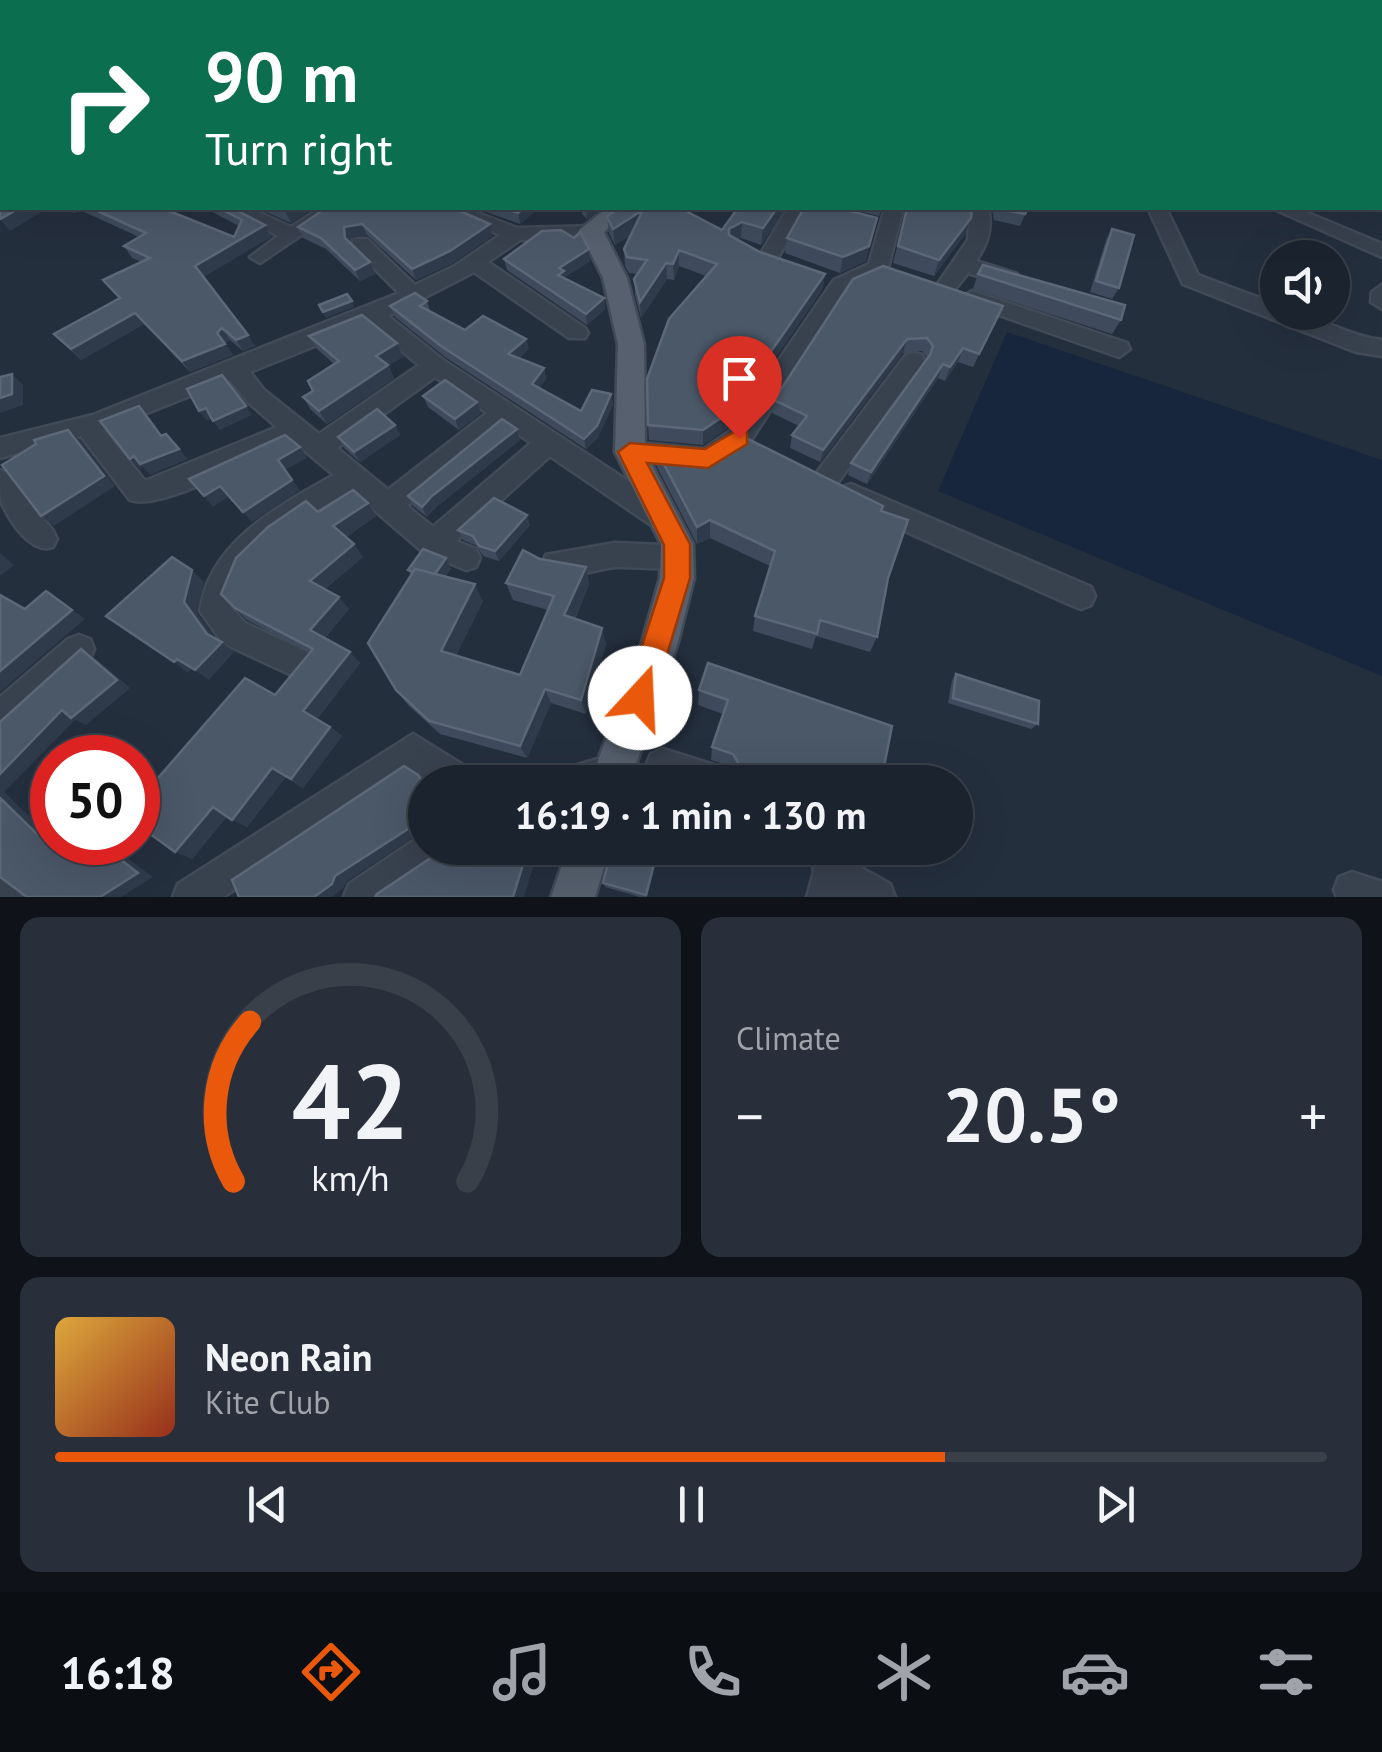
<!DOCTYPE html>
<html lang="en">
<head>
<meta charset="utf-8">
<style>
  :root { --surface:#1b232e; --page:#282f3a; --text:#f1f3f6; --muted:#a0a4aa; --line:#39404a; --accent:#ea580c }
  body { margin:0; font-family:"PT Sans",sans-serif; background:var(--page); color:var(--text); height:100vh; display:flex; flex-direction:column; font-size:38px; white-space:nowrap }
  * { box-sizing:border-box; margin:0 }
  p { font-size:32px; color:var(--muted) }
  .icon { flex:none; width:55px; height:55px; fill:none; stroke:currentColor; stroke-width:2; stroke-linecap:round; stroke-linejoin:round }
  .map { position:relative; height:897px; overflow:hidden }
  .side { display:flex; flex-direction:column; gap:20px; padding:20px; background:#0f1319; flex:1 }
  .side>* { flex:none }
  .hud { position:absolute; left:0px; top:0px; width:1382px; height:210px; box-shadow:0 10px 40px #0002,0 0 0 2px var(--line); background:#0b6e4f; color:#fff; overflow:hidden }
  .tools { position:absolute; left:1260px; top:240px; display:grid; gap:20px }
  .tools a { display:grid; place-items:center; width:90px; height:90px; border-radius:50%; background:var(--surface); box-shadow:0 10px 40px #0002,0 0 0 2px var(--line); font-size:50px }
  .speed { position:absolute; left:30px; top:735px; display:flex; gap:20px; font-size:50px; font-weight:700; text-align:center }
  .speed>* { display:grid; place-content:center; width:130px; height:130px; border-radius:50%; background:var(--surface); box-shadow:0 10px 40px #0002,0 0 0 2px var(--line); line-height:1 }
  .speed .limit { border:15px solid #d22; background:#fff; color:#111 }
  .pin { position:absolute; display:grid; place-items:center; width:85px; height:85px; color:#fff; margin:-102px -42px; border-radius:50% 50% 50% 0; rotate:-45deg; box-shadow:0 0 10px #0007 }
  .pin .icon { rotate:45deg }
  .me { position:absolute; width:110px; margin:-55px; rotate:20deg; stroke-linejoin:round; filter:drop-shadow(0 0 8px #0008) }
  .turn { display:flex; align-items:center; gap:35px; height:210px; padding:0 40px; font-size:45px }
  .turn .icon { width:130px; height:130px; stroke-width:2.5 }
  .turn b { display:block; font-size:70px; line-height:85px }
  .big { font-size:75px; font-weight:600; line-height:1.1 }
  .side .widget { flex:1; display:flex; flex-direction:column; justify-content:center; gap:15px; min-width:0; padding:0 35px; border-radius:20px; background:var(--page) }
  .side .dial { align-items:center; gap:0 }
  .dial svg { height:260px; overflow:visible; fill:none; stroke:var(--line); stroke-width:7; stroke-linecap:round; text-anchor:middle }
  .dial text { fill:var(--text); stroke:none }
  .song { display:flex; align-items:center; gap:30px }
  .cover { width:120px; height:120px; border-radius:15px; background:linear-gradient(135deg,hsl(40 70% 55%),hsl(10 70% 35%)) }
  .played { height:10px; border-radius:5px; background:linear-gradient(90deg,var(--accent) 70%,var(--line) 70%) }
  .keys { display:flex; justify-content:space-around; direction:ltr }
  .heat { display:flex; justify-content:space-between; align-items:center; font-size:55px; direction:ltr }
  .side .tiles { flex:1; display:grid; gap:20px; grid-template-columns:1fr 1fr }
  .widget:last-child { grid-column:span 2 }
  .trip { position:absolute; left:408px; top:765px; width:565px; height:100px; border-radius:50px; background:var(--surface); box-shadow:0 10px 40px #0002,0 0 0 2px var(--line); font-weight:600; line-height:100px; text-align:center }
  .tabs { display:flex; height:160px; justify-content:space-around; align-items:center; background:#0b0e12; color:var(--muted) }
  .tabs .icon { width:70px; height:70px }
  .tabs .on { color:var(--accent) }
  .tabs b { font-size:45px; color:var(--text) }
  .map>svg:first-child { display:block }
  .water { fill:#17263c }
  .lines { fill:none; stroke-linecap:round; stroke-linejoin:round }
  .minor-casing { stroke:#414a57; stroke-width:5 }
  .major-casing { stroke:#414a57; stroke-width:5 }
  .minor { fill:#38414e; fill-rule:evenodd }
  .major { fill:#56606e; fill-rule:evenodd }
  .wall { fill:#3f4b5c }
  .shaded-wall { fill:#2f3b4b }
  .building { fill:#4b5868; stroke:#5c6777; stroke-width:2.5 }
  .route { fill:#ea580c; stroke:#983908; stroke-width:2.5 }
</style>
</head>
<body>
<div class="map">
<svg width="1382" height="897" viewBox="0 0 1382 897">
  <rect width="100%" height="100%" fill="#242f3e"/>
  <path class="water" d="M1007 332 1382 460V676L938 491Z"/>
  <g class="lines">
    <g class="minor-casing">
      <g id="minor">
        <path d="M460 0H482L484 2H462Z"/>
        <path d="M226 208H249L291 227 320 208H341L260 263 250 257 278 236Z"/>
        <path d="M441 208H465L517 228 598 226V234L591 236 520 240 488 262 585 328 588 333 585 338H569L474 272 388 316 443 360 677 513 680 521 677 529 667 532 657 529 550 456 456 541 476 549 480 558 476 567 466 570 423 552 351 490C309 515 235 552 230 607L245 623 307 652 311 662 307 672 296 677 223 643 200 611C209 542 279 506 334 475L293 441C259 456 163 511 130 500L81 436 0 458V438L93 415 399 293 353 247V239H367L415 285 455 266 500 235ZM369 324 419 365 319 434 264 390 250 372ZM435 377 487 413 388 490 337 448ZM230 380 248 402 277 427 145 481 104 430ZM505 425 531 443 433 527 407 506Z"/>
        <path d="M788 208H806L774 265H760L757 260Z"/>
        <path d="M885 208H903L888 268 848 290 748 445 708 469 621 459 617 452 621 445 630 442 704 449 730 431 834 280 869 264Z"/>
        <path d="M970 208H988C993 229 987 244 976 261L1017 274 1020 279 1010 286 968 273 952 293H938L935 288 968 240Z"/>
        <path d="M1148 208H1166L1198 275 1278 305V312C1315 312 1345 336 1382 340V356L1356 352 1183 284Z"/>
        <path d="M1272 208H1296L1382 244V257Z"/>
        <path d="M1382 285V309L1371 302 1372 292Z"/>
        <path d="M972 291 1127 343 1130 349 1119 357 965 303 961 298Z"/>
        <path d="M914 353 922 355 925 361 922 367 833 489H815L811 482 815 475 906 355Z"/>
        <path d="M0 470 9 474 53 531 57 539 53 547C32 555 10 522 2 503 0 495 0 480 0 470Z"/>
        <path d="M851 484 1091 587 1095 596 1091 605 1081 609 1071 605 842 503 838 495 842 487Z"/>
        <path d="M615 543 687 546 691 555 687 564C665 572 639 566 616 567 594 569 568 581 546 573L542 564 546 555Z"/>
        <path d="M79 635 90 639 94 649 90 659 11 729 0 734V697L68 639Z"/>
        <path d="M413 734 471 770 476 782H431L413 770 223 897H173L178 884Z"/>
        <path d="M663 749 730 770 735 782H663L651 778 646 766 651 754Z"/>
        <path d="M614 754 626 759 631 771 626 782H556L561 770Z"/>
        <path d="M425 833V848H449L445 861 393 897H344L349 884Z"/>
        <path d="M811 848H846L849 861 890 884 895 897H807L814 872Z"/>
        <path d="M1352 872 1382 882V897H1337L1334 890 1339 877Z"/>
        <path d="M0 876 16 884 21 897H0Z"/>
      </g>
    </g>
    <g class="major-casing">
      <g id="major">
        <path d="M607 208H632L604 232 627 278 644 344 645 452 693 544 694 578 678 642 630 782H590L642 642 660 578 661 544 615 452 618 344 603 278 579 230Z"/>
        <path d="M568 848H610L595 897H551Z"/>
      </g>
    </g>
    <use href="#minor" class="minor"/>
    <use href="#major" class="major"/>
  </g>
  <g class="wall">
    <path d="M742 0H880L878 2H740Z"/>
    <path d="M1291 0H1382V66L1380 61V2H1291Z"/>
    <path d="M1380 82H1382V117L1380 111Z"/>
    <path d="M56 208H162L234 237 239 226 205 208H232L265 225 271 237 203 277 255 346 243 351 230 340 225 344 233 355 190 372 144 324 81 360 54 334 119 298 103 280 142 262 132 258 124 246 139 237 80 210 75 213Z"/>
    <path d="M257 208H314L291 223Z"/>
    <path d="M326 208 490 224 492 236 453 263 416 280 367 235 349 239 350 242 375 274 360 281 326 249 303 238 298 227Z"/>
    <path d="M475 208H539L520 224Z"/>
    <path d="M581 208H603L587 219 582 214Z"/>
    <path d="M731 208H786L761 245 741 238 738 240 760 252 825 274 822 290 727 428 703 445 649 440 648 425 706 276 679 266 674 280 667 279 641 318 635 295 634 279 637 274 629 273 625 266 624 249 631 235 615 245 609 233 607 217 722 230 736 210Z"/>
    <path d="M846 208H882L879 216Z"/>
    <path d="M906 208H972L965 234 934 276 893 263 907 209Z"/>
    <path d="M992 208H1028L1020 226 994 220Z"/>
    <path d="M1112 229 1119 288 1112 299 1090 292 1106 240Z"/>
    <path d="M787 238 866 261 840 273 785 253Z"/>
    <path d="M504 259 590 261 565 277V279L604 298 605 309 587 325 507 270Z"/>
    <path d="M978 274 1121 320 1112 334 973 289Z"/>
    <path d="M853 279 1003 306 973 367 958 362 945 381 938 378 867 484 848 475 851 463 928 359 922 351 903 353 820 462 790 448 792 435 799 426 772 413 774 400Z"/>
    <path d="M427 301 430 311 465 330 529 349 519 358 544 368 546 379 539 388 581 411 611 394 613 405 598 437 586 449 445 357 395 317 390 306Z"/>
    <path d="M309 336 397 343 403 357 388 365 394 378 327 424 311 410 303 397 313 391 334 364 317 349Z"/>
    <path d="M423 396 481 413 459 430 428 407Z"/>
    <path d="M395 425 400 435 360 462 344 448 338 437Z"/>
    <path d="M520 440 436 507 427 517 413 506 408 496Z"/>
    <path d="M656 449 882 511 888 578 877 637 870 652 816 636 812 649 753 631 755 616 770 566 710 538 697 544 657 467Z"/>
    <path d="M368 503 376 516 346 537 363 557 325 589 349 609 325 638 360 663 317 719 330 727 342 736 303 788 286 777 247 827 227 816 192 859 275 695 310 653 247 620 235 608 318 512Z"/>
    <path d="M530 525 499 561 483 556 477 546 463 540 458 530Z"/>
    <path d="M540 559 586 567 589 584 575 619 606 644 586 714 551 703 527 758 440 734 408 705 396 690 411 575 408 570 451 568 445 577 483 601 456 655 520 675 548 610 513 600 506 583Z"/>
    <path d="M956 674 1038 724 1031 729 948 703 952 680Z"/>
    <path d="M699 690 892 726 881 782H749L737 778 731 766 711 760 712 747 723 714 698 705Z"/>
    <path d="M612 848H660L647 897H640L605 887 603 883Z"/>
  </g>
  <g class="shaded-wall">
    <path d="M2 54V69L0 70V55Z"/>
    <path d="M20 208H48L10 231 0 219Z"/>
    <path d="M70 208H78L80 210 75 213Z"/>
    <path d="M291 208H314L291 223 285 211Z"/>
    <path d="M524 208H539L520 224 518 213Z"/>
    <path d="M586 208H603L587 219Z"/>
    <path d="M777 208H786L761 245 763 228Z"/>
    <path d="M643 210 644 226 615 245 613 229Z"/>
    <path d="M877 218 866 261 840 273 843 257Z"/>
    <path d="M971 218 965 234 934 276 939 260Z"/>
    <path d="M742 222 741 238 728 245 729 229Z"/>
    <path d="M362 224 367 235 349 239 350 250 345 238 344 227Z"/>
    <path d="M490 224 492 236 453 263 416 280 412 269Z"/>
    <path d="M265 225 271 237 202 278 195 266Z"/>
    <path d="M589 249 590 261 565 277 566 282 558 275 559 268Z"/>
    <path d="M679 250V266L674 280 673 264Z"/>
    <path d="M370 262 375 274 360 281 355 270Z"/>
    <path d="M666 263 667 279 641 318 640 302Z"/>
    <path d="M825 274 822 290 727 428 703 445V430Z"/>
    <path d="M604 298 605 309 587 325 586 314Z"/>
    <path d="M352 301 354 307 326 318 323 312Z"/>
    <path d="M135 313 144 324 81 360 71 349Z"/>
    <path d="M222 328 230 340 225 344 233 355 190 372 182 361Z"/>
    <path d="M248 335 255 346 243 351 236 340Z"/>
    <path d="M526 339 529 349 511 365 508 354Z"/>
    <path d="M907 339 903 353 820 462 823 450Z"/>
    <path d="M397 343 403 357 388 365 394 378 327 424 319 411 376 356Z"/>
    <path d="M963 348 958 362 945 381 950 367Z"/>
    <path d="M943 364 938 378 867 484 871 472Z"/>
    <path d="M544 368 546 379 534 395 532 384Z"/>
    <path d="M12 374 23 385V405L0 413V398Z"/>
    <path d="M611 394 613 405 598 437 586 449 584 439Z"/>
    <path d="M477 402 481 413 459 430 455 419Z"/>
    <path d="M246 406 252 415 220 430 213 421Z"/>
    <path d="M206 408 214 417 207 421 199 411Z"/>
    <path d="M395 425 400 435 360 462 354 452Z"/>
    <path d="M517 429 520 440 436 507 427 517 422 507 432 496Z"/>
    <path d="M68 430 80 440 115 486 54 526 41 516Z"/>
    <path d="M300 447 307 458 285 470 278 460Z"/>
    <path d="M179 449 188 459 150 475 143 467 140 469 130 459 134 456Z"/>
    <path d="M292 480 300 490 252 522 243 512Z"/>
    <path d="M220 486 229 496 213 507 204 496Z"/>
    <path d="M368 503 376 516 342 539 333 526Z"/>
    <path d="M527 515 530 525 499 561 495 551Z"/>
    <path d="M710 520V538L697 544V527Z"/>
    <path d="M354 544 363 557 320 593 310 581Z"/>
    <path d="M0 553 14 565 0 576Z"/>
    <path d="M446 558 451 568 437 588 432 579Z"/>
    <path d="M586 567 589 584 569 632 564 615Z"/>
    <path d="M192 570 204 582 197 613 219 644 222 642 234 652 209 680 195 670 207 634 184 602Z"/>
    <path d="M475 584 483 601 451 666 441 651Z"/>
    <path d="M46 591 85 619 0 692V671Z"/>
    <path d="M339 597 349 609 321 642 310 630Z"/>
    <path d="M602 628 606 644 586 714 581 700Z"/>
    <path d="M81 649 95 658 130 688 86 725 75 720 4 792 52 838V842H60L95 864 80 859 36 833 0 798V774Z"/>
    <path d="M350 652 360 663 315 721 303 711Z"/>
    <path d="M177 659 191 669 188 673 174 662Z"/>
    <path d="M545 689 551 703 527 758 520 746Z"/>
    <path d="M330 727 342 736 303 788 291 779Z"/>
    <path d="M272 768 286 777 247 827 232 820Z"/>
    <path d="M213 807 228 814 192 859 175 852Z"/>
    <path d="M425 818V830L347 881 343 888 332 897H314L335 876Z"/>
    <path d="M98 842 111 846 153 877 121 897H100Z"/>
    <path d="M528 848H539L524 897H513Z"/>
    <path d="M658 848H660L646 897V895Z"/>
  </g>
  <g class="building">
    <path d="M0 0H117L113 2H2V54L0 55Z"/>
    <path d="M742 0H850L848 2H745L740 1Z"/>
    <path d="M920 0H1120V2H917Z"/>
    <path d="M1188 0H1265L1266 2H1187Z"/>
    <path d="M1299 0H1382V48H1380V2H1299Z"/>
    <path d="M0 130 2 131V193L0 192Z"/>
    <path d="M2 202V208H20L0 219V203Z"/>
    <path d="M91 208H162L234 237 242 220 219 208H232L265 225 195 266 248 335 236 340 222 328 217 333 225 344 182 361 135 313 71 349 54 334 120 298 103 280 150 258 124 246 146 233Z"/>
    <path d="M326 208H453L490 224 450 251 412 269 362 224 344 227 345 238 370 262 355 270 321 238 298 227Z"/>
    <path d="M503 208H524L518 213Z"/>
    <path d="M618 208H680L722 230 738 208H777L763 228 742 222 729 229V235L760 252 825 274 728 413 703 430 648 425 647 379 669 319 717 264 679 250 673 264 666 263 640 302 634 279 647 260 627 257 624 249 643 210 613 229 607 217Z"/>
    <path d="M804 208H839L877 218 869 246 843 257 787 238Z"/>
    <path d="M907 208H972L971 218 939 260 898 246Z"/>
    <path d="M998 208H1028L1025 214 998 209Z"/>
    <path d="M1112 229 1134 235 1119 288 1096 281Z"/>
    <path d="M561 230 574 238 580 232 589 249 559 268 564 271 558 275 604 298 586 314 504 259 542 231Z"/>
    <path d="M983 265 1125 305 1121 320 978 274Z"/>
    <path d="M883 266 1003 306 979 354 963 348 950 367 943 364 871 472 851 463 930 355 933 346 927 338 907 339 823 450 792 435 807 416 774 400 853 279Z"/>
    <path d="M415 293 427 301 420 306 465 330 483 316 526 339 508 354 544 368 532 384 581 411 592 390 611 394 597 426 584 439 441 346 390 306Z"/>
    <path d="M347 294 352 301 323 312 319 305Z"/>
    <path d="M362 315 397 343 376 356 388 365 319 411 303 397 313 391 308 381 339 361 309 336Z"/>
    <path d="M12 374V394L0 398V377Z"/>
    <path d="M222 375 246 406 213 421 206 408 199 411 187 389Z"/>
    <path d="M445 380 477 402 455 419 423 396Z"/>
    <path d="M139 406 161 436 166 434 179 449 140 464 134 456 130 459 100 421Z"/>
    <path d="M377 409 395 425 354 452 338 437Z"/>
    <path d="M502 419 517 429 432 496 422 507 408 496Z"/>
    <path d="M68 430 104 476 41 516 2 465 36 444 34 440Z"/>
    <path d="M285 435 300 447 278 460 292 480 243 512 220 486 204 496 189 479Z"/>
    <path d="M742 436 883 506 881 511 908 520 888 578 877 637 820 620 817 634 755 616 775 551 710 520 697 527 656 449 708 455Z"/>
    <path d="M353 490 368 503 333 526 354 544 310 581 339 597 310 630 350 652 303 711 330 727 291 779 272 768 232 820 213 807 175 852 138 825V801L245 678 275 695 313 649 235 608 221 594 236 558 268 527 306 501 318 512Z"/>
    <path d="M494 498 527 515 495 551 479 546 473 536 458 530Z"/>
    <path d="M423 549 446 558 435 574 415 569 413 572 408 570Z"/>
    <path d="M523 550 540 559 586 567 564 615 602 628 581 700 545 689 520 746 429 721 396 690 368 643 415 569 475 584 441 651 520 675 554 596 506 583Z"/>
    <path d="M172 557 192 570 184 602 207 634 222 642 195 670 177 659 174 662 106 616Z"/>
    <path d="M46 591 72 610 0 671V595L25 609Z"/>
    <path d="M81 649 117 680 71 718 62 710 0 774V722Z"/>
    <path d="M708 663 892 726 881 782H786L740 766 733 754 712 747 728 700 699 690Z"/>
    <path d="M956 674 1039 701 1038 724 953 698Z"/>
    <path d="M404 766 418 775 425 788V818L335 876 332 884 314 897H239L232 880Z"/>
    <path d="M0 798 36 833 80 859 95 842H98L138 873 100 897H27L0 877Z"/>
    <path d="M437 848H528L513 897H375L377 894 435 855Z"/>
    <path d="M612 848H658L646 895 603 883Z"/>
  </g>
  <path class="route" d="M739 429 747 432V444L708 468 647 463 690 544V578L654 698 650 708 640 712 629 708 625 698 664 578V545L618 452 630 443 705 449Z"/>
</svg>
<div class="tools">
<a><svg class="icon" aria-label="sound" viewBox="0 0 24 24"><path d="M4 9h4l5-4v14l-5-4H4zM17 9q2 3 0 6"/></svg></a>
</div>
<div class="speed"><div class="limit">50</div></div>
<div class="pin" style="left:739px;top:438px;background:#d93025"><svg class="icon" aria-label="arrive" viewBox="0 0 24 24"><path d="M6 21V4h12l-3 4 3 4H6"/></svg></div>
<svg class="me" style="left:640px;top:698px" viewBox="-20 -20 40 40"><circle r="19" fill="#fff"/><path d="M0-13L10 11 0 6-10 11z" fill="#ea580c"/></svg>
<div class="trip">16:19 · 1 min · 130 m</div>
<div class="hud">
<div class="turn"><svg class="icon" aria-label="right" viewBox="0 0 24 24"><path d="M7 20v-9h11M14 6l5 5-5 5"/></svg><div><b>90 m</b>Turn right</div></div>
</div>
</div>
<section class="side">
<div class="tiles">
<div class="widget dial"><svg viewBox="0 0 100 80">
<path d="M14 69A42 42 0 1 1 86 69"/>
<path d="M14 69A42 42 0 0 1 19 20" stroke="#ea580c"/>
<text x="50" y="56" font-size="32" font-weight="700">42</text>
<text x="50" y="72" font-size="11">km/h</text>
</svg></div>
<div class="widget"><p>Climate</p>
<div class="heat"><a>−</a><b class="big">20.5°</b><a>+</a></div>
</div>
<div class="widget">
<div class="song"><i class="cover"></i><div><b>Neon Rain</b><p>Kite Club</p></div></div>
<div class="played"></div>
<div class="keys"><svg class="icon" aria-label="previous" viewBox="0 0 24 24"><path d="M18 5L8 12l10 7zM5 5v14"/></svg><svg class="icon" aria-label="pause" viewBox="0 0 24 24"><path d="M8 5v14M16 5v14"/></svg><svg class="icon" aria-label="next" viewBox="0 0 24 24"><path d="M6 5l10 7-10 7zM19 5v14"/></svg></div>
</div>
</div>
</section>
<nav class="tabs">
<b>16:18</b>
<svg class="icon on" aria-label="directions" viewBox="0 0 24 24"><path d="M12 3l9 9-9 9-9-9zM9 14v-3h6M13 9l2 2-2 2"/></svg>
<svg class="icon" aria-label="music" viewBox="0 0 24 24"><path d="M9 18V5l10-2v13"/><circle cx="6" cy="18" r="3"/><circle cx="16" cy="16" r="3"/></svg>
<svg class="icon" aria-label="phone" viewBox="0 0 24 24"><path d="M5 4h4l2 5-3 2q2 4 5 5l2-3 5 2v4C11 20 4 13 5 4z"/></svg>
<svg class="icon" aria-label="climate" viewBox="0 0 24 24"><path d="M12 3v18M4 7l16 10M4 17L20 7"/></svg>
<svg class="icon" aria-label="car" viewBox="0 0 24 24"><path d="M5 17H2v-5l4-1 3-4h7l3 4 3 1v5h-3M9 17h6M6 11h13"/><circle cx="7" cy="17" r="2"/><circle cx="17" cy="17" r="2"/></svg>
<svg class="icon" aria-label="filters" viewBox="0 0 24 24"><path d="M4 7h16M4 17h16"/><circle cx="9" cy="7" r="2"/><circle cx="15" cy="17" r="2"/></svg>
</nav>
</body>
</html>
